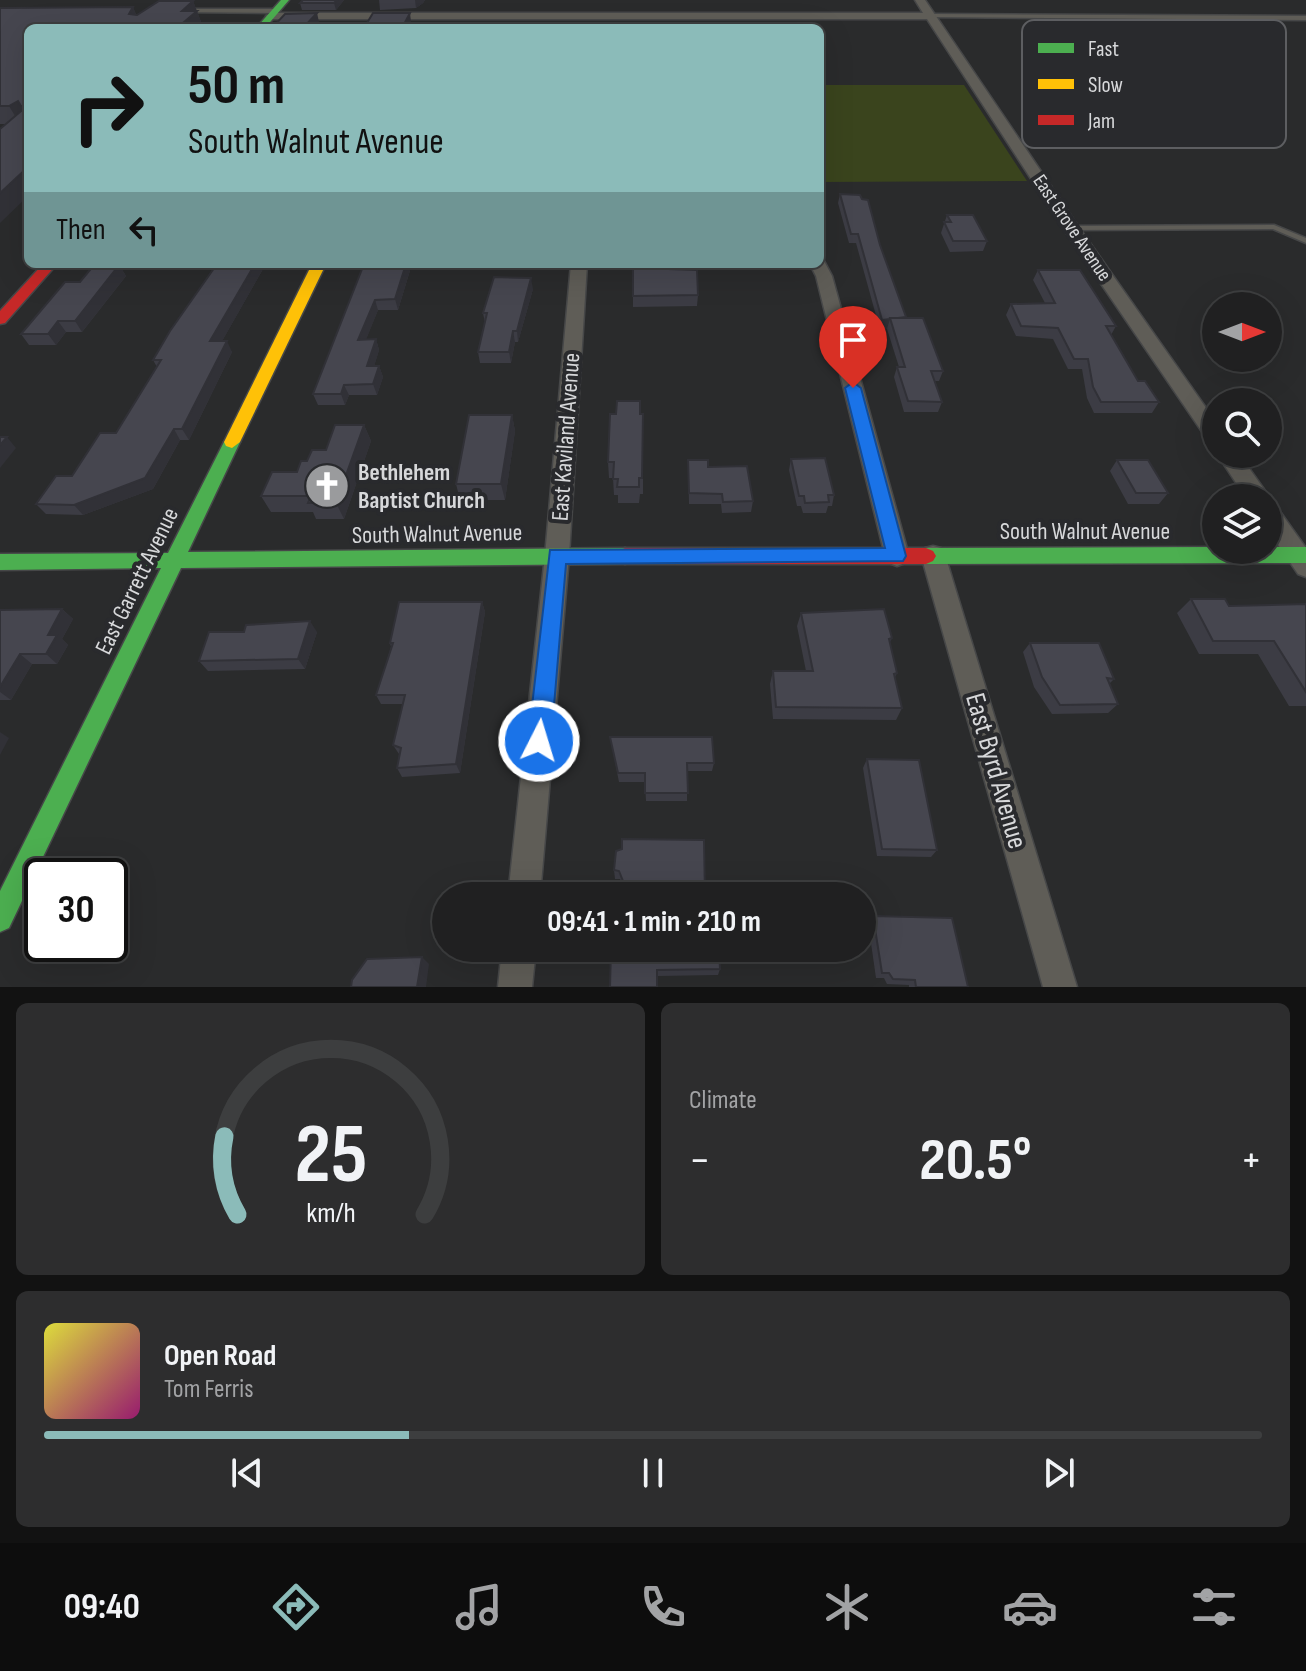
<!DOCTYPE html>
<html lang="en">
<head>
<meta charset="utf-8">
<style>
  :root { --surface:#202021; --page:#2d2d2e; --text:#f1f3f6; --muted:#a2a3a5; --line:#3d3e3f; --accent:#8bbbb9 }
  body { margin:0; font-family:"Sofia Sans Condensed",sans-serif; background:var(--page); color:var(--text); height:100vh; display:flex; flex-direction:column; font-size:30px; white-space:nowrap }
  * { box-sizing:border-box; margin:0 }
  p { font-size:26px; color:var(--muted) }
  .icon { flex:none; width:44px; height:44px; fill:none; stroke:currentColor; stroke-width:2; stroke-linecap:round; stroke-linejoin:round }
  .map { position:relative; height:987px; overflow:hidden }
  .side { display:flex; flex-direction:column; gap:16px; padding:16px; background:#121212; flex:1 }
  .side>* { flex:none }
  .top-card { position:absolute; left:24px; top:24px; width:800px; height:244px; border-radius:12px; box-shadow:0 8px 32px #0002,0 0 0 2px var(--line); background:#8bbbb9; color:#111; overflow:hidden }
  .needle { width:52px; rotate:90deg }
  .controls { position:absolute; left:1202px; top:292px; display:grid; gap:16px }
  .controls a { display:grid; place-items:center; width:80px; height:80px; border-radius:50%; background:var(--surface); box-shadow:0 8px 32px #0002,0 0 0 2px var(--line); font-size:40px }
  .speed { position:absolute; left:24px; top:858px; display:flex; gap:16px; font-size:40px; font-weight:700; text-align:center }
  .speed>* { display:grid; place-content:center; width:104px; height:104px; border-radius:50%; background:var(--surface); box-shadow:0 8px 32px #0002,0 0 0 2px var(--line); line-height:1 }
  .speed .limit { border:4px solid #111; border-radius:12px; background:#fff; color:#111 }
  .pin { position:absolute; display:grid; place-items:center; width:68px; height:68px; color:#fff; margin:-82px -34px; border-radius:50% 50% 50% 0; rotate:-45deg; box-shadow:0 0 8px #0007 }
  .pin .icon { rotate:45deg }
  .me { position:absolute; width:88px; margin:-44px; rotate:5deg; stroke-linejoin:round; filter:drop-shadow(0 0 6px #0008) }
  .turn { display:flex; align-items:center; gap:28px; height:168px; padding:0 32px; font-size:36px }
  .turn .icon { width:104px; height:104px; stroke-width:2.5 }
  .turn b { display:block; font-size:56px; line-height:68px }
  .then { display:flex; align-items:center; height:76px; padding:0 32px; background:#0003; gap:16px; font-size:30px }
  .big { font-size:60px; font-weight:700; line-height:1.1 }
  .side .card { flex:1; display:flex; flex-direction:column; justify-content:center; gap:12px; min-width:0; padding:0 28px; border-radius:12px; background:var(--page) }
  .side .dial { align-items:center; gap:0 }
  .dial svg { height:208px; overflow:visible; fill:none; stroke:var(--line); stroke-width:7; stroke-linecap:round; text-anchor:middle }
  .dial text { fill:var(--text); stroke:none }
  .song { display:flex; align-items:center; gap:24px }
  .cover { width:96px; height:96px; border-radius:12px; background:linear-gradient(135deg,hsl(60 70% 55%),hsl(320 70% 35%)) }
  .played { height:8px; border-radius:4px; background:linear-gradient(90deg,var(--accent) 30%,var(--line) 30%) }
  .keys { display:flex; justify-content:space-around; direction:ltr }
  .heat { display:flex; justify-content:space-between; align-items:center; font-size:44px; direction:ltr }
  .side .tiles { flex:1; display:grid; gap:16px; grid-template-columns:1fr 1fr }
  .card:last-child { grid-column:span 2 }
  .trip { position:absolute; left:432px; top:882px; width:444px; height:80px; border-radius:40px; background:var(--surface); box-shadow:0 8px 32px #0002,0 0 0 2px var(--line); font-weight:700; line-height:80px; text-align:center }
  .tab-bar { display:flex; height:128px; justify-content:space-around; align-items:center; background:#0d0d0d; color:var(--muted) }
  .tab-bar .icon { width:56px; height:56px }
  .tab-bar .active { color:var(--accent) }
  .tab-bar b { font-size:36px; color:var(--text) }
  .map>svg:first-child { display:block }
  .green { fill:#3a441d }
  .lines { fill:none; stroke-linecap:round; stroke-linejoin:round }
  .lane-casing { stroke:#464748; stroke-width:3 }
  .street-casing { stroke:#464748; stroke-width:3 }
  .fast-casing { stroke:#464748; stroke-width:3 }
  .slow-casing { stroke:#464748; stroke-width:3 }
  .jam-casing { stroke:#464748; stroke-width:3 }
  .lane { fill:#5f5d57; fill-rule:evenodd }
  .street { fill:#5f5d57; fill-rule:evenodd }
  .fast { fill:#4caf50; fill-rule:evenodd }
  .slow { fill:#ffc107; fill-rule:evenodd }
  .jam { fill:#c62828; fill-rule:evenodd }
  .wall { fill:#3c3c44 }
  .shaded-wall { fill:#313137 }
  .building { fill:#46464f; stroke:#313137; stroke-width:2 }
  .route { fill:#1a73e8; stroke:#114b97; stroke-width:2 }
  .labels { text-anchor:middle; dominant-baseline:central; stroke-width:8; stroke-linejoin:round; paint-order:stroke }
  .far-street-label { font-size:20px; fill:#d7d8da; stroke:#292a2d }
  .street-label { font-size:24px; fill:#d7d8da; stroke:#292a2d }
  .poi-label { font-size:24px; font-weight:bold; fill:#d7d8da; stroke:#292a2d; text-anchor:start }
  .near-street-label { font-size:28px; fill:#d7d8da; stroke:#292a2d }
  .key { fill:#292a2d; stroke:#5d5e61; stroke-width:2 }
  .key-label { font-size:22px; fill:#d7d8da }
</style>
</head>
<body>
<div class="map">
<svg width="1306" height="987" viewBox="0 0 1306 987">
  <rect width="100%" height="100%" fill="#2a2b2c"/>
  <path class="green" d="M820 85H964L1027 181 820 182Z"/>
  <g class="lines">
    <g class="lane-casing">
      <g id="lane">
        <path d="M183 9H275L278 11 275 13 181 12Z"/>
        <path d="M931 14 1306 16V20L929 17Z"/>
        <path d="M1274 225 1306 238V243L1273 229 1071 230 1067 228 1071 226Z"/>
      </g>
    </g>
    <g class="street-casing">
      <g id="street">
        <path d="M915 0H925L1078 226 1216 422V444L1209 442 1063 228 927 19H271L266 16 271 13H923Z"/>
        <path d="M820 260 824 261 832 276 909 556 905 563 897 566 889 563 885 556 816 276 810 264H820Z"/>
        <path d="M571 264H587L569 556 540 896H508L545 556Z"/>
        <path d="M1217 454H1239L1266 492 1269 498 1268 500 1246 498Z"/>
        <path d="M1268 503 1276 506 1306 548V577L1298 574 1268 530Z"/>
        <path d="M933 546 941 548 945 555 1077 987H1043L921 555 925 548Z"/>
        <path d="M502 948H536L532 987H498Z"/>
      </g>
    </g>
    <g class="fast-casing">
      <g id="fast">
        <path d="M281 0H289L265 28H256Z"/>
        <path d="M232 436 240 442 188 552 625 548 632 551 635 556 632 561 625 564 181 568 9 928 0 932V891L161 568 0 570V554L168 553 224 442Z"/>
        <path d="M1216 547V550H1268V547H1306V563L926 564 919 561 916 556 919 551 926 548Z"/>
      </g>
    </g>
    <g class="slow-casing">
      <path id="slow" d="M312 264H326L240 442 232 448 226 446 224 442Z"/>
    </g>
    <g class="jam-casing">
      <g id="jam">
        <path d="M43 264H57L5 323 0 324V311Z"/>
        <path d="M625 548H926L933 551 936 556 933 561 926 564H625L618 561 615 556 618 551Z"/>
      </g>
    </g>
    <use href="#lane" class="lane"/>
    <use href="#street" class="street"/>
    <use href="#fast" class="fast"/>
    <use href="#slow" class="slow"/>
    <use href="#jam" class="jam"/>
  </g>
  <g class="wall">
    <path d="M303 0H344L336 10H302L300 3Z"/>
    <path d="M379 0H425L423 3 416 8 380 10Z"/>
    <path d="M193 1 203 27 202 28H28V196L6 124H0V8L133 7 136 15Z"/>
    <path d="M820 192 825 208 823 218H820Z"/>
    <path d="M840 194 880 245 906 318 943 371 939 381H935L942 402 938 412H904L894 377 897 367H899L887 329 880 330 856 243H849L838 203Z"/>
    <path d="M947 215 987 241 983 251 950 252 941 233Z"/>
    <path d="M217 264H281L278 269H263L222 341 232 352 189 440H180L153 489 83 515 46 514 36 504 72 476 116 433 157 367 153 360Z"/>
    <path d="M364 264H412L398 310H378L366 339H376L379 350 374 366H379L383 377 377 395H349L345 405H318L313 394Z"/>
    <path d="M633 264 669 269 698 295 697 306 633 307Z"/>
    <path d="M119 265 126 276 82 332H66L56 345H29L21 334 80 282Z"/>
    <path d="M1038 270 1116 326 1111 335 1138 381 1159 402 1152 413H1094L1087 398 1082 369H1068L1053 339 1016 336 1006 315 1011 304 1045 303 1033 280Z"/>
    <path d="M533 289 518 342H515L511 363H480L478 352 485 323 483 313Z"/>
    <path d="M640 414 643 430V494H640L639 503H618V495H614L613 478H609L608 462Z"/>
    <path d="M512 415 515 431 505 500H460L456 484Z"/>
    <path d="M364 425 371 441 344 519H316L313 512H271L261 496 297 472 307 461Z"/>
    <path d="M791 459 834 495 832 506H828L826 513H803L801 506H797L789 470Z"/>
    <path d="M688 460 708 467 753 501 751 512 722 513 721 504H689Z"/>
    <path d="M1117 460 1168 493 1159 504H1128L1110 471Z"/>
    <path d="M1191 599 1229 606 1306 604V706H1289L1258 654H1199L1177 613Z"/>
    <path d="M482 602 485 612 460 773 402 777 397 768 399 754 393 745 403 704H381L376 695 391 647 390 643Z"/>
    <path d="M62 609 73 619 62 639 68 645 57 664H32L11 700H0V610Z"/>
    <path d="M801 613 892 638 890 642 897 673 895 677 902 708 896 720 773 719 770 684 773 671H806L797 626Z"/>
    <path d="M244 632H317L305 669 208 671 199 661Z"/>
    <path d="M1030 643 1114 679 1109 684 1118 704 1108 713 1052 714 1034 687 1023 652Z"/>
    <path d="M610 737 714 763 712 771H687V801H646L645 782H619Z"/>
    <path d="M867 759 937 850 931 857 877 856 863 768Z"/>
    <path d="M616 851 705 896H627L620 879H615L614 870Z"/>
    <path d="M873 916 968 987H909V985L887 984 884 978H876L868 922Z"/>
    <path d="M611 948 720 969 718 975 657 976Z"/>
  </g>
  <g class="shaded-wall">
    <path d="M337 0H344L336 10 334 3Z"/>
    <path d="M415 0H425L423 3 416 8Z"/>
    <path d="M193 1 203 27 202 28H177L182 11Z"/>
    <path d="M133 7 140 23 129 14Z"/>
    <path d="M317 13 319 22 314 28H303Z"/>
    <path d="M410 13 411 22 408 28H402Z"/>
    <path d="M18 101 28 118 20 124 9 106Z"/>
    <path d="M28 167V196L0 223V193Z"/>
    <path d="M255 264H260L263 269 216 352 210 341Z"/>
    <path d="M406 264H412L398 310 395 299Z"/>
    <path d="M119 265 126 276 82 332 75 321Z"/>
    <path d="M531 278 533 289 518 342 517 331Z"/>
    <path d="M375 300 378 310 362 350 358 340Z"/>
    <path d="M890 319 887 329 880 330 882 320Z"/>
    <path d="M58 321 66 332 56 345 48 334Z"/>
    <path d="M513 331 515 342 511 363 509 352Z"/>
    <path d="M376 339 379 350 371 377 367 366Z"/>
    <path d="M227 341 232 352 189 440 182 429Z"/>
    <path d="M379 366 383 377 377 395 373 384Z"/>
    <path d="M344 385 349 395 345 405 341 394Z"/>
    <path d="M512 415 515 431 505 500 501 484Z"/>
    <path d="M364 425 371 441 344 519 336 503Z"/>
    <path d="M174 429 180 440 153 489 83 515 74 505Z"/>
    <path d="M7 437 16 448 0 468V445Z"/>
    <path d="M482 602 485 612 460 773 456 764Z"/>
    <path d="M62 609 73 619 62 639 68 645 57 664 46 654 48 635Z"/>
    <path d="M310 621 317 632 305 669 298 659Z"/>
    <path d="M20 654 32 664 11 700 0 692V687Z"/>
    <path d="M0 732 9 738 0 755Z"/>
    <path d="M422 957 429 964 426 987H417Z"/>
  </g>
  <g class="building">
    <path d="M303 0H337L334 3H300Z"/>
    <path d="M159 1H193L182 11H197L177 28H28V167L0 193V129L27 106H21L18 101 9 106H0V8L133 7 129 14 137 15Z"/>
    <path d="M317 13 303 28H272L285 14Z"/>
    <path d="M373 13H410L402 28H364Z"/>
    <path d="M820 192 825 208H820Z"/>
    <path d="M840 194 860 195 862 199 868 200 880 245 906 317 882 320 858 234H851Z"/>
    <path d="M947 215H973L987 241H953L944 222H951Z"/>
    <path d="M217 264H255L210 341H227L182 429H174L145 478 74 505 36 504 56 476H72L100 433H116L161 360H153L170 331Z"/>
    <path d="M364 264H406L395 299 375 300 358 340 376 339 367 366H379L373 384 344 385 341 394H313Z"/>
    <path d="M633 264H669V269L697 270 698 295 633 296Z"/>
    <path d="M94 265H119L75 321H58L48 334H21L65 282H80Z"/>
    <path d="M1038 270H1080L1116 326H1106L1138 381H1145L1159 402H1101L1093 387 1088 359H1074L1058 328 1021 326 1011 304 1055 303Z"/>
    <path d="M494 277 531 278 517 331H513L509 352H478L487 313H483Z"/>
    <path d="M890 318H923L943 371H931L942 402 908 401 897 367H905Z"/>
    <path d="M617 401H640V414H643L642 478H639V487H617L618 479H613L614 462H608L610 414H616Z"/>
    <path d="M469 415H512L501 484H456Z"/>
    <path d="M335 425H364L336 503H308L311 496H261L272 472H297L301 461H307L312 450H326Z"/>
    <path d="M0 437H7L0 445Z"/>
    <path d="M825 458 834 495H828L829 502 805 503 804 496H799L791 459Z"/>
    <path d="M688 460H708V467L747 466 753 501 723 502 722 494 689 493Z"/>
    <path d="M1117 460H1148L1168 493H1136Z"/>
    <path d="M1191 599H1225L1229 606 1306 604V692L1274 641H1213Z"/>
    <path d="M399 602H482L456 764 397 768 401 748 393 745 405 695H376L393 643H390Z"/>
    <path d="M62 609 48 635H57L46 654H20L0 687V610Z"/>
    <path d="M884 609 892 638 889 639 897 673 894 674 902 708 776 707 773 671H813L801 613Z"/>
    <path d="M310 621 298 659 199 661 209 632H244L246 625Z"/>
    <path d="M1030 643H1099L1114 679 1107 678 1118 704 1060 705 1042 677Z"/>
    <path d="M610 737H712L714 763H687L688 793H645V773H618Z"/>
    <path d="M867 759 919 760 937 850 882 849Z"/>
    <path d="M622 839 704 840 705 896H629L619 871 614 870 616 851 622 849Z"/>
    <path d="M873 916 952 918 968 987H916L915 980 893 979 889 973H882Z"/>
    <path d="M611 948H719L720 969 657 970V987H610Z"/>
    <path d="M422 957 417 987H351L352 980 367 959Z"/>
  </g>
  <path class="route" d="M853 382 861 388 906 556 903 561 566 564 551 741 547 749 539 753 531 749 528 741 550 550 885 548 845 388Z"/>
  <defs>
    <g id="church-disc" transform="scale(2.3)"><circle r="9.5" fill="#9a9b9d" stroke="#292a2d"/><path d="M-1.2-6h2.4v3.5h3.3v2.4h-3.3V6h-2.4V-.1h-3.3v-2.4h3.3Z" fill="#fff"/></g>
  </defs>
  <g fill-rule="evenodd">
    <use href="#church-disc" x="327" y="486"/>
  </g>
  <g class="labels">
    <g class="far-street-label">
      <text transform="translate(1072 228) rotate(56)">East Grove Avenue</text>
    </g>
    <g class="street-label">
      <text transform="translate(566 437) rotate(-86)">East Kaviland Avenue</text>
      <text x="1085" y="531">South Walnut Avenue</text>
      <text transform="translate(437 534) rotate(-1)">South Walnut Avenue</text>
      <text transform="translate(137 581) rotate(-64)">East Garrett Avenue</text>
    </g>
    <g class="poi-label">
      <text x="358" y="472">Bethlehem<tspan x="358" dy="28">Baptist Church</tspan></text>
    </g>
    <g class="near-street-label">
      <text transform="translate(996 771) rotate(74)">East Byrd Avenue</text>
    </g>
  </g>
  <rect x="1022" y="20" width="264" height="128" rx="12" class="key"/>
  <rect x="1038" y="43" width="36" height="10" fill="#4caf50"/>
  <rect x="1038" y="79" width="36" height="10" fill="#ffc107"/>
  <rect x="1038" y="115" width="36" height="10" fill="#c62828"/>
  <g class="key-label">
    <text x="1088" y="56">Fast</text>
    <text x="1088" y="92">Slow</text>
    <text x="1088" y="128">Jam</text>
  </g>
</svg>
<div class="controls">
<a><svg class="needle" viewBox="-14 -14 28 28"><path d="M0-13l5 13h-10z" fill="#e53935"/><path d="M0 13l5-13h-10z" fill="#a2a3a5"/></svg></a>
<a><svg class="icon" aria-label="search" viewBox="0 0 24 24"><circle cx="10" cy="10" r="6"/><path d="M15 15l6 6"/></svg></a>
<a><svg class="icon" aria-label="layers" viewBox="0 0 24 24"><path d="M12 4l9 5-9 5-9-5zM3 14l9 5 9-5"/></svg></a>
</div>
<div class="speed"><div class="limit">30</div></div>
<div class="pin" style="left:853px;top:388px;background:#d93025"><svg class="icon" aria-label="arrive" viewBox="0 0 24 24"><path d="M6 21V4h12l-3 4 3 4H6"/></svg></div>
<svg class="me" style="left:539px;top:741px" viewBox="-20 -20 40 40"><circle r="17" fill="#1a73e8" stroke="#fff" stroke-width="3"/><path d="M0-11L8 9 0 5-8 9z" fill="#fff"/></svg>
<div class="trip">09:41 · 1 min · 210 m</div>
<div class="top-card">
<div class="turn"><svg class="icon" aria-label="right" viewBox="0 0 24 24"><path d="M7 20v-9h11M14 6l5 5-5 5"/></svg><div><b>50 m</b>South Walnut Avenue</div></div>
<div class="then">Then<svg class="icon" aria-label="left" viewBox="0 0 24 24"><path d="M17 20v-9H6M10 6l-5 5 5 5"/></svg></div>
</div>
</div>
<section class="side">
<div class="tiles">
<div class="card dial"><svg viewBox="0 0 100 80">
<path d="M14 69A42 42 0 1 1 86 69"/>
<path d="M14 69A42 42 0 0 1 9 39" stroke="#8bbbb9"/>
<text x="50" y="56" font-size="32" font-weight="700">25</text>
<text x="50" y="72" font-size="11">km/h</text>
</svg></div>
<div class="card"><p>Climate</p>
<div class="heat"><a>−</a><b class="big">20.5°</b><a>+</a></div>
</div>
<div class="card">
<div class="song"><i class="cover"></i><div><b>Open Road</b><p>Tom Ferris</p></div></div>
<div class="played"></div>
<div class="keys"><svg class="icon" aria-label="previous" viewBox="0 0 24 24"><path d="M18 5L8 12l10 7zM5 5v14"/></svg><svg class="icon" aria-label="pause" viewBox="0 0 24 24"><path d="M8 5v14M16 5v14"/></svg><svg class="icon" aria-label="next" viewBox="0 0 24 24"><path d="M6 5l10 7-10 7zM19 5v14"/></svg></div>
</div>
</div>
</section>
<nav class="tab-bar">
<b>09:40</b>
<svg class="icon active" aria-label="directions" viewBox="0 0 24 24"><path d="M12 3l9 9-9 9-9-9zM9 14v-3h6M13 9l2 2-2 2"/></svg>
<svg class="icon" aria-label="music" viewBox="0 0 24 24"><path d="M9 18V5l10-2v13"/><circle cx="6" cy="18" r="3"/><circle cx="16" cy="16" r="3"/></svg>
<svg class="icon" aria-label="phone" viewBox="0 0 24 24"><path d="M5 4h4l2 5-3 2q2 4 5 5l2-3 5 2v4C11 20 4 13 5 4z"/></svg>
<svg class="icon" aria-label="climate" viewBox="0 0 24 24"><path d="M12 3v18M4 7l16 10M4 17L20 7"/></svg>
<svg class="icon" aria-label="car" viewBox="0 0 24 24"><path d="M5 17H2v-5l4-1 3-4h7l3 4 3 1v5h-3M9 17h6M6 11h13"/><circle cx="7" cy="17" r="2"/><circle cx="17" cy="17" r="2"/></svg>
<svg class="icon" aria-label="filters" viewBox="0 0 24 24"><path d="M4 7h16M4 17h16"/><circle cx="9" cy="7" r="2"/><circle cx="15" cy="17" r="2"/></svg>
</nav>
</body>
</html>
